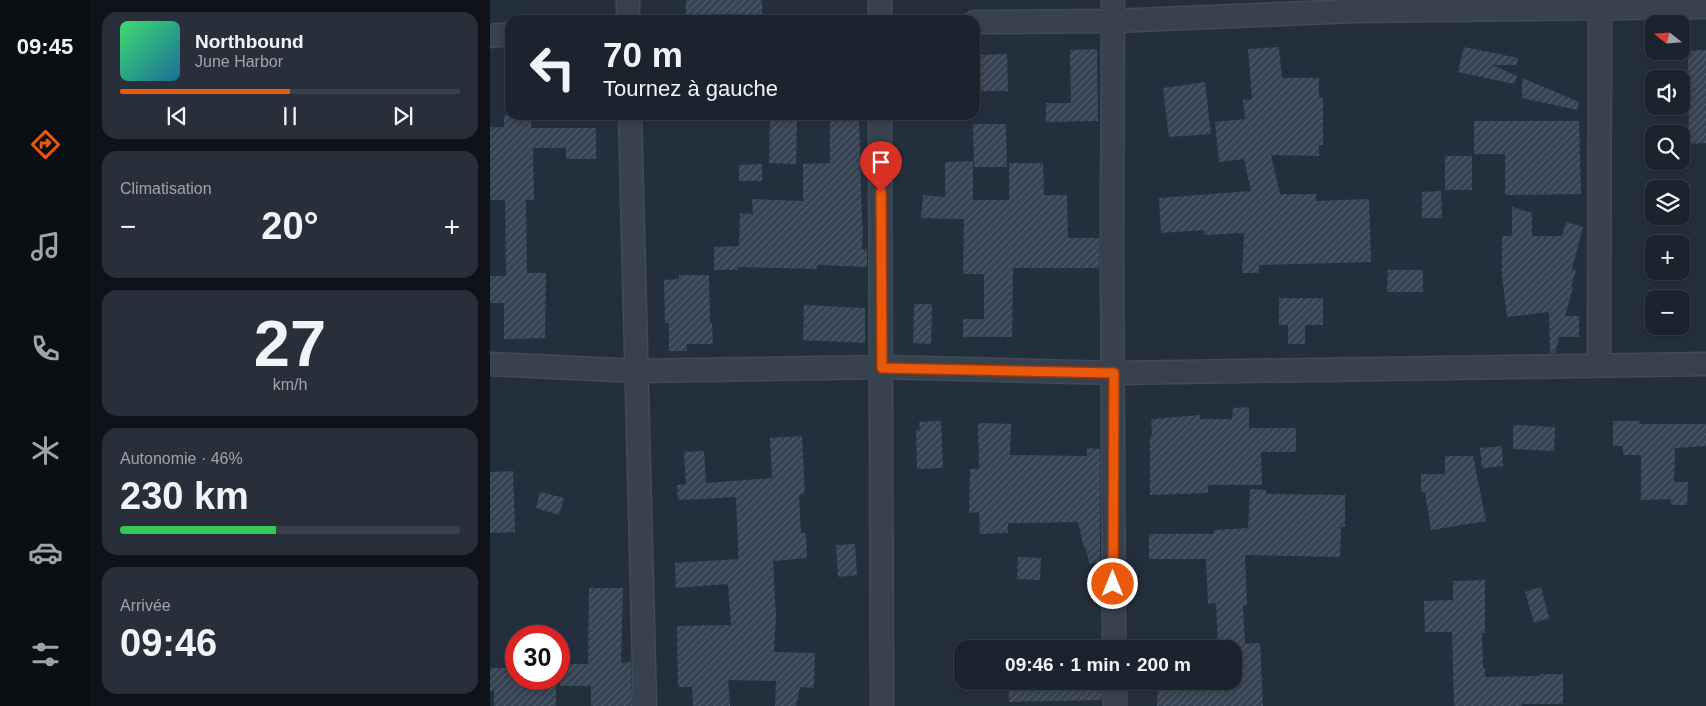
<!DOCTYPE html>
<html lang="fr">
<head>
<meta charset="utf-8">
<style>
  :root { --surface:#1b232e; --page:#282f3a; --text:#f1f3f6; --muted:#a0a4aa; --line:#39404a; --accent:#ea580c }
  body { margin:0; font-family:Arial,sans-serif; background:var(--page); color:var(--text); height:100vh; display:flex; flex-direction:column; font-size:19px; white-space:nowrap }
  * { box-sizing:border-box; margin:0 }
  p { font-size:16px; color:var(--muted) }
  .icon { flex:none; width:28px; height:28px; fill:none; stroke:currentColor; stroke-width:2; stroke-linecap:round; stroke-linejoin:round }
  .map { position:relative; flex:1; overflow:hidden }
  .side { display:flex; flex-direction:column; gap:12px; padding:12px; background:#0f1319; width:400px }
  .side>* { flex:none }
  .guide { position:absolute; left:15px; top:15px; width:475px; height:105px; border-radius:15px; box-shadow:0 2px 8px #0003,0 0 0 1px var(--line); background:#1b232e; color:var(--text); overflow:hidden }
  .needle { width:32px; rotate:287deg }
  .buttons { position:absolute; left:1155px; top:15px; display:grid; gap:10px }
  .buttons a { display:grid; place-items:center; width:45px; height:45px; border-radius:10px; background:var(--surface); box-shadow:0 2px 8px #0003,0 0 0 1px var(--line); font-size:25px }
  .speed { position:absolute; left:15px; top:625px; display:flex; gap:10px; font-size:25px; font-weight:700; text-align:center }
  .speed>* { display:grid; place-content:center; width:65px; height:65px; border-radius:50%; background:var(--surface); box-shadow:0 2px 8px #0003,0 0 0 1px var(--line); line-height:1 }
  .speed .limit { border:8px solid #d22; background:#fff; color:#111 }
  .pin { position:absolute; display:grid; place-items:center; width:42px; height:42px; color:#fff; margin:-51px -21px; border-radius:50% 50% 50% 0; rotate:-45deg; box-shadow:0 0 5px #0007 }
  .pin .icon { rotate:45deg }
  .me { position:absolute; width:55px; margin:-28px; rotate:0deg; stroke-linejoin:round; filter:drop-shadow(0 0 4px #0008) }
  .turn { display:flex; align-items:center; gap:18px; height:105px; padding:0 15px; font-size:22px }
  .turn .icon { width:65px; height:65px; stroke-width:2.5 }
  .turn b { display:block; font-size:35px; line-height:42px }
  .big { font-size:38px; font-weight:600; line-height:1.1 }
  .side .tile { flex:1; display:flex; flex-direction:column; justify-content:center; gap:8px; min-width:0; padding:0 18px; border-radius:15px; background:var(--page) }
  .side .dial { align-items:center; gap:0 }
  .dial b { font-size:65px; line-height:1 }
  .song { display:flex; align-items:center; gap:15px }
  .cover { width:60px; height:60px; border-radius:8px; background:linear-gradient(135deg,hsl(140 70% 55%),hsl(200 70% 35%)) }
  .played { height:5px; border-radius:2px; background:linear-gradient(90deg,var(--accent) 50%,var(--line) 50%) }
  .keys { display:flex; justify-content:space-around; direction:ltr }
  .heat { display:flex; justify-content:space-between; align-items:center; font-size:28px; direction:ltr }
  .charge { height:8px; border-radius:4px; background:linear-gradient(90deg,#34c759 46%,var(--line) 0) }
  .trip { position:absolute; left:464px; top:640px; width:288px; height:50px; border-radius:15px; background:var(--surface); box-shadow:0 2px 8px #0003,0 0 0 1px var(--line); font-weight:600; line-height:50px; text-align:center }
  main { display:flex; flex:1; min-height:0 }
  .tab-bar { display:flex; flex-direction:column; width:90px; justify-content:space-around; align-items:center; background:#0b0e12; color:var(--muted) }
  .tab-bar .icon { width:35px; height:35px }
  .tab-bar .current { color:var(--accent) }
  .tab-bar b { font-size:22px; color:var(--text) }
  .map>svg:first-child { display:block }
  .building { fill:url(#building-hatch) }
  .lines { fill:none; stroke-linecap:round; stroke-linejoin:round }
  .street-casing { stroke:#414a57; stroke-width:25 }
  .street { stroke:#38414e; stroke-width:22 }
  .route-casing { stroke:#983908; stroke-width:12 }
  .route { stroke:#ea580c; stroke-width:9 }
</style>
</head>
<body>
<main>
<nav class="tab-bar">
<b>09:45</b>
<svg class="icon current" aria-label="directions" viewBox="0 0 24 24"><path d="M12 3l9 9-9 9-9-9zM9 14v-3h6M13 9l2 2-2 2"/></svg>
<svg class="icon" aria-label="music" viewBox="0 0 24 24"><path d="M9 18V5l10-2v13"/><circle cx="6" cy="18" r="3"/><circle cx="16" cy="16" r="3"/></svg>
<svg class="icon" aria-label="phone" viewBox="0 0 24 24"><path d="M5 4h4l2 5-3 2q2 4 5 5l2-3 5 2v4C11 20 4 13 5 4z"/></svg>
<svg class="icon" aria-label="climate" viewBox="0 0 24 24"><path d="M12 3v18M4 7l16 10M4 17L20 7"/></svg>
<svg class="icon" aria-label="car" viewBox="0 0 24 24"><path d="M5 17H2v-5l4-1 3-4h7l3 4 3 1v5h-3M9 17h6M6 11h13"/><circle cx="7" cy="17" r="2"/><circle cx="17" cy="17" r="2"/></svg>
<svg class="icon" aria-label="filters" viewBox="0 0 24 24"><path d="M4 7h16M4 17h16"/><circle cx="9" cy="7" r="2"/><circle cx="15" cy="17" r="2"/></svg>
</nav>
<section class="side">
<div class="tile">
<div class="song"><i class="cover"></i><div><b>Northbound</b><p>June Harbor</p></div></div>
<div class="played"></div>
<div class="keys"><svg class="icon" aria-label="previous" viewBox="0 0 24 24"><path d="M18 5L8 12l10 7zM5 5v14"/></svg><svg class="icon" aria-label="pause" viewBox="0 0 24 24"><path d="M8 5v14M16 5v14"/></svg><svg class="icon" aria-label="next" viewBox="0 0 24 24"><path d="M6 5l10 7-10 7zM19 5v14"/></svg></div>
</div>
<div class="tile"><p>Climatisation</p>
<div class="heat"><a>−</a><b class="big">20°</b><a>+</a></div>
</div>
<div class="tile dial"><b>27</b><p>km/h</p></div>
<div class="tile"><p>Autonomie · 46%</p><b class="big">230 km</b><div class="charge"></div></div>
<div class="tile"><p>Arrivée</p><b class="big">09:46</b></div>
</section>
<div class="map">
<svg width="1216" height="706" viewBox="0 0 1216 706">
  <defs>
    <pattern id="building-hatch" width="6" height="6" patternUnits="userSpaceOnUse" patternTransform="scale(1.25)"><rect width="6" height="6" fill="#364354"/><path d="M-1 1l2-2M0 6l6-6M5 7l2-2" fill="none" stroke="#515c6b"/></pattern>
  </defs>
  <rect width="100%" height="100%" fill="#242f3e"/>
  <g class="building">
    <rect x="196" y="0" width="76" height="20"/>
    <path d="M789 47 792 78H829V98H833V145H829V156L781 155 790 194H826V201L879 199 881 262 769 265V273H752L754 233 714 235V230L671 233 669 198 761 191 754 159 729 162 725 122 755 119 753 100 762 99 758 49Z"/>
    <path d="M974 47 1028 58 1027 65H1002L1027 76 1024 84 968 72Z"/>
    <path d="M607 49 608 121 556 122V103H581L580 50Z"/>
    <path d="M1216 50V143L1199 144 1198 51Z"/>
    <path d="M517 54 518 91H485V55Z"/>
    <path d="M1032 78 1089 102 1087 110 1032 98Z"/>
    <path d="M715 82 721 134 679 137 673 88Z"/>
    <path d="M14 115H41V128H106V159H76V148H43L44 200H36L37 273H56L55 338 14 339V303H0V276H16L15 200H0V127H14Z"/>
    <path d="M280 115H307L306 164 279 163Z"/>
    <path d="M340 115H369L372 224H373L372 249 377 250V267L327 265V269L248 267V270H224V247L249 246 250 213 263 214 262 199 313 201V164L340 163Z"/>
    <path d="M984 121H1089L1091 194 1015 195V154H984Z"/>
    <path d="M483 124H516L517 167H484Z"/>
    <rect x="955" y="156" width="27" height="34"/>
    <path d="M483 161V200H519V163H553L554 195H577L578 238H609V268H523L522 337H473V319H494V274H473L474 219 431 218 433 195 455 197V162Z"/>
    <path d="M272 164V181H249V165Z"/>
    <path d="M951 191 952 218H932V192Z"/>
    <path d="M1022 207 1042 213V236H1072L1076 222 1093 227 1082 269 1086 270 1081 286 1083 287 1075 316H1089V337H1070V335L1065 353H1060L1059 312 1017 317 1012 275V236H1022Z"/>
    <path d="M898 270H933V292H897Z"/>
    <path d="M189 275H219L220 323H222L223 344H197V351H179V323H175L174 280 189 279Z"/>
    <path d="M789 298H833V325H815V344H798V325H789Z"/>
    <path d="M424 304H442L441 344 423 343Z"/>
    <path d="M314 305 375 308V343L313 340Z"/>
    <path d="M759 407V428H806V452H771L772 485H718V493L660 495V436H662L661 419 710 415V419H742L743 408Z"/>
    <path d="M451 421 453 468 427 469 426 430H430L429 422Z"/>
    <path d="M1123 421H1150V424H1216V446L1185 448 1184 482H1198L1197 505H1181V499L1151 500V455H1133V446H1123Z"/>
    <path d="M492 423 521 424 520 455 597 456V448L610 449V562L599 564 596 548H594L588 522 518 523V533L490 534 489 512 479 513 480 469H489L488 425Z"/>
    <path d="M1023 425 1065 427 1064 451 1023 449Z"/>
    <path d="M312 436 315 494 309 495 311 533H316L317 558 283 561 286 616 284 652 325 653 324 688 310 687 306 706H285L286 681 238 680 240 706H203L202 687H188L187 626 241 625 238 584 186 588 185 563 248 559V546L246 497 188 500 187 485 196 484 194 452 214 451 216 483 281 478H282L280 438Z"/>
    <path d="M1012 446 1013 466 992 468 990 448Z"/>
    <path d="M955 456H983L996 521 941 530 935 492H931V474H955Z"/>
    <path d="M23 471 25 532 0 533V472Z"/>
    <path d="M760 489 776 490V494L855 495V527H851L850 557 756 555 755 557 757 605H753L755 644 770 643 773 706H667L668 681H742V646H728L726 603 718 604 716 559H659V534H724V530L758 528Z"/>
    <path d="M50 492 74 498 69 515 46 508Z"/>
    <path d="M365 544 367 575 348 577 346 545Z"/>
    <path d="M528 557 551 558 550 580 527 579Z"/>
    <path d="M995 580V633H992L993 668H995V677L1050 676V674H1073V704H1032V706H964L962 632H935L934 601 963 600V581Z"/>
    <path d="M1051 587 1059 618 1044 623 1035 592Z"/>
    <path d="M99 588H133L131 663 141 662 142 706H101V686H70V664H98Z"/>
    <path d="M0 668H26V679H66V706H4V691H0Z"/>
    <path d="M518 681H612V700L519 702Z"/>
  </g>
  <g class="lines">
    <g class="street-casing">
      <g id="street">
        <path d="M138 0V20"/>
        <path d="M390 0V20"/>
        <path d="M623 0 622 246 624 649"/>
        <path d="M485 22 623 21 865 11 1216 7"/>
        <path d="M0 36 20 34"/>
        <path d="M140 115 155 706"/>
        <path d="M390 115 392 706"/>
        <path d="M0 364 147 371 392 367 624 373 1216 364"/>
        <path d="M1109 365 1110 0"/>
        <path d="M625 681V706"/>
      </g>
    </g>
    <use href="#street" class="street"/>
  </g>
  <g class="lines">
    <g class="route-casing">
      <path id="route" d="M391 192 392 368 624 373 623 584"/>
    </g>
    <use href="#route" class="route"/>
  </g>
</svg>
<div class="buttons">
<a><svg class="needle" viewBox="-14 -14 28 28"><path d="M0-13l5 13h-10z" fill="#e53935"/><path d="M0 13l5-13h-10z" fill="#a0a4aa"/></svg></a>
<a><svg class="icon" aria-label="sound" viewBox="0 0 24 24"><path d="M4 9h4l5-4v14l-5-4H4zM17 9q2 3 0 6"/></svg></a>
<a><svg class="icon" aria-label="search" viewBox="0 0 24 24"><circle cx="10" cy="10" r="6"/><path d="M15 15l6 6"/></svg></a>
<a><svg class="icon" aria-label="layers" viewBox="0 0 24 24"><path d="M12 4l9 5-9 5-9-5zM3 14l9 5 9-5"/></svg></a>
<a>+</a>
<a>−</a>
</div>
<div class="speed"><div class="limit">30</div></div>
<div class="pin" style="left:391px;top:192px;background:#d93025"><svg class="icon" aria-label="arrive" viewBox="0 0 24 24"><path d="M6 21V4h12l-3 4 3 4H6"/></svg></div>
<svg class="me" style="left:623px;top:584px" viewBox="-20 -20 40 40"><circle r="17" fill="#ea580c" stroke="#fff" stroke-width="3"/><path d="M0-11L8 9 0 5-8 9z" fill="#fff"/></svg>
<div class="trip">09:46 · 1 min · 200 m</div>
<div class="guide">
<div class="turn"><svg class="icon" aria-label="left" viewBox="0 0 24 24"><path d="M17 20v-9H6M10 6l-5 5 5 5"/></svg><div><b>70 m</b>Tournez à gauche</div></div>
</div>
</div>
</main>
</body>
</html>
